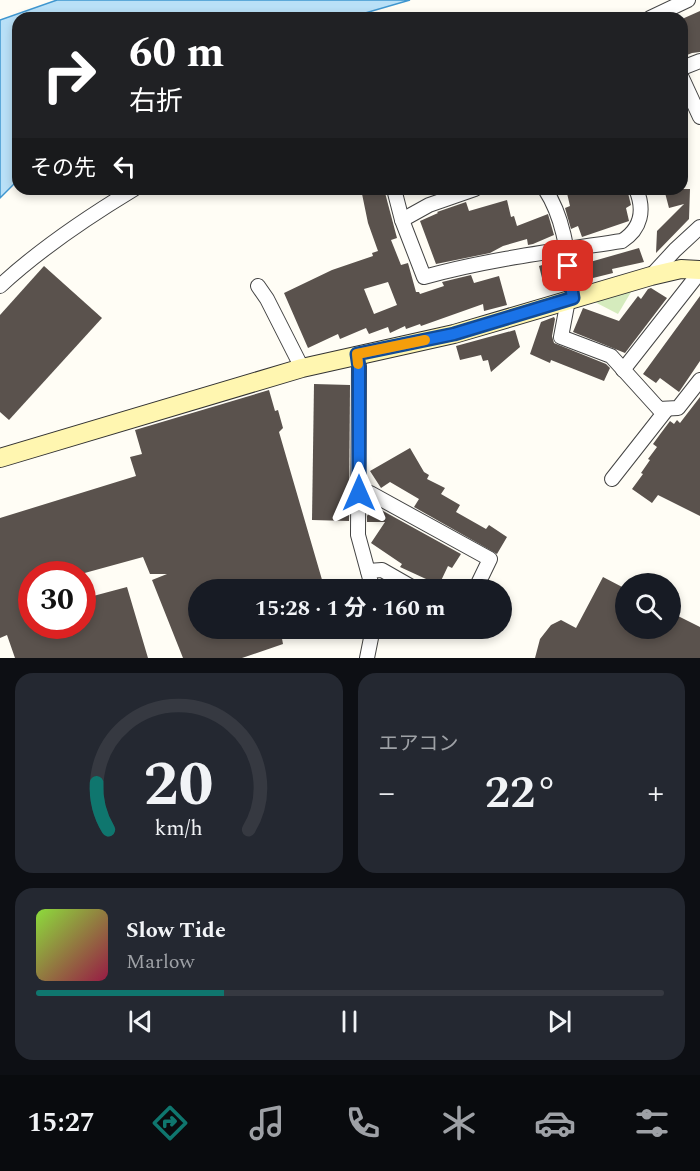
<!DOCTYPE html>
<html lang="ja">
<head>
<meta charset="utf-8">
<style>
  :root { --surface:#171b24; --page:#242831; --text:#f1f3f6; --muted:#9ea1a6; --line:#363941; --accent:#0f766e }
  body { margin:0; font-family:Spectral,"Noto Sans JP",serif; background:var(--page); color:var(--text); height:100vh; display:flex; flex-direction:column; font-size:22px; white-space:nowrap }
  * { box-sizing:border-box; margin:0 }
  p { font-size:20px; color:var(--muted) }
  .icon { flex:none; width:33px; height:33px; fill:none; stroke:currentColor; stroke-width:2; stroke-linecap:round; stroke-linejoin:round }
  .map { position:relative; height:658px; overflow:hidden }
  .panel { display:flex; flex-direction:column; gap:15px; padding:15px; background:#0d0f14; flex:1 }
  .panel>* { flex:none }
  .banner { position:absolute; left:12px; top:12px; width:676px; height:183px; border-radius:18px; box-shadow:0 3px 9px #0003; background:#202124; color:#fff; overflow:hidden }
  .buttons { position:absolute; left:615px; top:573px; display:grid; gap:12px }
  .buttons a { display:grid; place-items:center; width:66px; height:66px; border-radius:50%; background:var(--surface); box-shadow:0 3px 9px #0003; font-size:30px }
  .speed { position:absolute; left:18px; top:561px; display:flex; gap:12px; font-size:30px; font-weight:700; text-align:center }
  .speed>* { display:grid; place-content:center; width:78px; height:78px; border-radius:50%; background:var(--surface); box-shadow:0 3px 9px #0003; line-height:1 }
  .speed .limit { border:9px solid #d22; background:#fff; color:#111 }
  .pin { position:absolute; display:grid; place-items:center; width:51px; height:51px; color:#fff; margin:-26px; border-radius:12px; box-shadow:0 3px 9px #0006 }
  .me { position:absolute; width:66px; margin:-33px; rotate:0deg; stroke-linejoin:round; filter:drop-shadow(0 0 4px #0008) }
  .turn { display:flex; align-items:center; gap:21px; height:126px; padding:0 18px; font-size:27px }
  .turn .icon { width:78px; height:78px; stroke-width:2.5 }
  .turn b { display:block; font-size:42px; line-height:51px }
  .then { display:flex; align-items:center; height:57px; padding:0 18px; background:#0003; gap:12px; font-size:22px }
  .big { font-size:45px; font-weight:700; line-height:1.1 }
  .panel .tile { flex:1; display:flex; flex-direction:column; justify-content:center; gap:9px; min-width:0; padding:0 21px; border-radius:18px; background:var(--page) }
  .panel .dial { align-items:center; gap:0 }
  .dial svg { height:156px; overflow:visible; fill:none; stroke:var(--line); stroke-width:7; stroke-linecap:round; text-anchor:middle }
  .dial text { fill:var(--text); stroke:none }
  .song { display:flex; align-items:center; gap:18px }
  .cover { width:72px; height:72px; border-radius:9px; background:linear-gradient(135deg,hsl(90 70% 55%),hsl(340 70% 35%)) }
  .played { height:6px; border-radius:3px; background:linear-gradient(90deg,var(--accent) 30%,var(--line) 30%) }
  .keys { display:flex; justify-content:space-around; direction:ltr }
  .heat { display:flex; justify-content:space-between; align-items:center; font-size:33px; direction:ltr }
  .panel .tiles { flex:1; display:grid; gap:15px; grid-template-columns:1fr 1fr }
  .tile:last-child { grid-column:span 2 }
  .trip { position:absolute; left:188px; top:579px; width:324px; height:60px; border-radius:30px; background:var(--surface); box-shadow:0 3px 9px #0003; font-weight:700; line-height:60px; text-align:center }
  .menu { display:flex; height:96px; justify-content:space-around; align-items:center; background:#090b0e; color:var(--muted) }
  .menu .icon { width:42px; height:42px }
  .menu .current { color:var(--accent) }
  .menu b { font-size:27px; color:var(--text) }
  .map>svg:first-child { display:block }
  .green { fill:#d5ebbd }
  .water { fill:#b9e0f7; stroke:#3f96cf; stroke-width:1.5 }
  .building { fill:#5a524d; fill-rule:evenodd }
  .lines { fill:none; stroke-linecap:round; stroke-linejoin:round }
  .street-casing { stroke:#444; stroke-width:16 }
  .secondary-casing { stroke:#333; stroke-width:20 }
  .street { stroke:#fff; stroke-width:14 }
  .secondary { stroke:#fff6b0; stroke-width:18 }
  .route-casing { stroke:#114b97; stroke-width:15 }
  .route { stroke:#1a73e8; stroke-width:10 }
  .slow { stroke:#f59e0b; stroke-width:10 }
</style>
</head>
<body>
<div class="map">
<svg width="700" height="658" viewBox="0 0 700 658">
  <rect width="100%" height="100%" fill="#fffdf5"/>
  <path class="green" d="M634 287 618 314 591 300Z"/>
  <path class="water" d="M57 0H410L348 18H18V180L0 198V20Z"/>
  <g class="building">
    <path d="M700 11V52L692 53 682 57V42L687 40 682 30V19Z"/>
    <path d="M361 189H384L397 238 391 240 401 265 408 263 416 292H419L420 294 444 286 442 282 471 275 474 283 499 276 507 305 484 311 483 304 421 326 420 324 406 329 405 326 390 333 388 327 369 334 366 328 340 339 338 334 308 348 284 293 332 270 373 256 372 253 378 251 368 223ZM388 282 397 305 374 314 364 289Z"/>
    <path d="M566 189H627L631 205 626 208 629 221 582 237 578 226 571 229 565 208 570 206Z"/>
    <path d="M664 189H690L689 219 656 253 657 231 684 204 669 208Z"/>
    <path d="M507 200 511 217 514 216 517 226 548 214 554 235 533 244 528 245 527 239 503 246 490 253 436 264 420 221 438 213 437 212 466 202 469 211Z"/>
    <path d="M639 248 644 262 612 269 613 273 593 278 592 274 586 275 583 264Z"/>
    <path d="M555 261 561 282 544 286 539 266Z"/>
    <path d="M44 266 102 318 9 420 0 412V315Z"/>
    <path d="M651 288 667 298 625 353 573 332 583 308 619 321 638 296 641 299 648 289Z"/>
    <path d="M700 296V361L679 392 660 378 656 383 643 374Z"/>
    <path d="M554 317 555 319 552 336 554 343 606 364 610 368 604 381 551 360 550 363 530 354 541 322Z"/>
    <path d="M515 330 520 347 491 372 488 360 483 361 481 355 460 360 456 346Z"/>
    <path d="M314 384 350 385 349 521 312 520Z"/>
    <path d="M269 390 275 411 278 410 283 428 279 432 325 590H198V628H280L283 644 242 658H183L152 580 167 574H150L143 557 81 574H32V589L27 590 32 606V626H82V599L127 587 148 658H15L7 635 0 638V518L136 476 130 457 142 454 135 430Z"/>
    <path d="M700 397V516L658 495 652 503 632 489 643 474 641 473 650 460 648 459 657 447 653 444 661 433 670 421 674 424 677 420 680 423Z"/>
    <path d="M410 448 424 472 429 475 427 479 445 488 441 494 460 505 456 512 486 529 489 525 507 537 497 554 414 507 419 499 390 482 381 488 370 471Z"/>
    <path d="M374 506 461 554 452 568 448 566 439 585 400 567 402 564 371 543 385 522H367V516Z"/>
    <path d="M603 577 626 589V628H670V612L700 627V658H535L540 639 551 625 561 620 576 628Z"/>
  </g>
  <g class="lines">
    <g class="street-casing">
      <g id="street">
        <path d="M650 18 688 0"/>
        <path d="M682 68 700 61"/>
        <path d="M682 78 700 117"/>
        <path d="M394 189 402 220 424 277C489 259 555 251 622 241 641 229 645 210 636 189"/>
        <path d="M545 189C566 221 568 260 573 298"/>
        <path d="M402 220 429 205 475 189"/>
        <path d="M651 276 675 250 700 227"/>
        <path d="M0 286C41 248 86 218 134 189"/>
        <path d="M258 286 267 299 302 368"/>
        <path d="M568 300 561 337 611 356 659 409 678 408 700 380"/>
        <path d="M357 354 359 367 358 535 373 590"/>
        <path d="M623 370 700 272"/>
        <path d="M612 479 667 409"/>
        <path d="M359 493H370L490 559 475 590"/>
        <path d="M368 571 382 570 417 590"/>
        <path d="M367 658 373 628"/>
      </g>
    </g>
    <g class="secondary-casing">
      <path id="secondary" d="M0 458 302 368 454 334 651 276 681 269 700 270"/>
    </g>
    <use href="#street" class="street"/>
    <use href="#secondary" class="secondary"/>
  </g>
  <g class="lines">
    <g class="route-casing">
      <path id="route" d="M359 493V367L357 354 454 334 573 298 568 266"/>
    </g>
    <use href="#route" class="route"/>
    <path class="slow" d="M358 364 357 354 425 340"/>
  </g>
</svg>
<div class="buttons">
<a><svg class="icon" aria-label="search" viewBox="0 0 24 24"><circle cx="10" cy="10" r="6"/><path d="M15 15l6 6"/></svg></a>
</div>
<div class="speed"><div class="limit">30</div></div>
<div class="pin" style="left:568px;top:266px;background:#d93025"><svg class="icon" aria-label="arrive" viewBox="0 0 24 24"><path d="M6 21V4h12l-3 4 3 4H6"/></svg></div>
<svg class="me" style="left:359px;top:493px" viewBox="-20 -20 40 40"><path d="M0-17L14 15 0 8-14 15z" fill="#1a73e8" stroke="#fff" stroke-width="4"/></svg>
<div class="trip">15:28 · 1 分 · 160 m</div>
<div class="banner">
<div class="turn"><svg class="icon" aria-label="right" viewBox="0 0 24 24"><path d="M7 20v-9h11M14 6l5 5-5 5"/></svg><div><b>60 m</b>右折</div></div>
<div class="then">その先<svg class="icon" aria-label="left" viewBox="0 0 24 24"><path d="M17 20v-9H6M10 6l-5 5 5 5"/></svg></div>
</div>
</div>
<section class="panel">
<div class="tiles">
<div class="tile dial"><svg viewBox="0 0 100 80">
<path d="M14 69A42 42 0 1 1 86 69"/>
<path d="M14 69A42 42 0 0 1 8 45" stroke="#0f766e"/>
<text x="50" y="56" font-size="32" font-weight="700">20</text>
<text x="50" y="72" font-size="11">km/h</text>
</svg></div>
<div class="tile"><p>エアコン</p>
<div class="heat"><a>−</a><b class="big">22°</b><a>+</a></div>
</div>
<div class="tile">
<div class="song"><i class="cover"></i><div><b>Slow Tide</b><p>Marlow</p></div></div>
<div class="played"></div>
<div class="keys"><svg class="icon" aria-label="previous" viewBox="0 0 24 24"><path d="M18 5L8 12l10 7zM5 5v14"/></svg><svg class="icon" aria-label="pause" viewBox="0 0 24 24"><path d="M8 5v14M16 5v14"/></svg><svg class="icon" aria-label="next" viewBox="0 0 24 24"><path d="M6 5l10 7-10 7zM19 5v14"/></svg></div>
</div>
</div>
</section>
<nav class="menu">
<b>15:27</b>
<svg class="icon current" aria-label="directions" viewBox="0 0 24 24"><path d="M12 3l9 9-9 9-9-9zM9 14v-3h6M13 9l2 2-2 2"/></svg>
<svg class="icon" aria-label="music" viewBox="0 0 24 24"><path d="M9 18V5l10-2v13"/><circle cx="6" cy="18" r="3"/><circle cx="16" cy="16" r="3"/></svg>
<svg class="icon" aria-label="phone" viewBox="0 0 24 24"><path d="M5 4h4l2 5-3 2q2 4 5 5l2-3 5 2v4C11 20 4 13 5 4z"/></svg>
<svg class="icon" aria-label="climate" viewBox="0 0 24 24"><path d="M12 3v18M4 7l16 10M4 17L20 7"/></svg>
<svg class="icon" aria-label="car" viewBox="0 0 24 24"><path d="M5 17H2v-5l4-1 3-4h7l3 4 3 1v5h-3M9 17h6M6 11h13"/><circle cx="7" cy="17" r="2"/><circle cx="17" cy="17" r="2"/></svg>
<svg class="icon" aria-label="filters" viewBox="0 0 24 24"><path d="M4 7h16M4 17h16"/><circle cx="9" cy="7" r="2"/><circle cx="15" cy="17" r="2"/></svg>
</nav>
</body>
</html>
